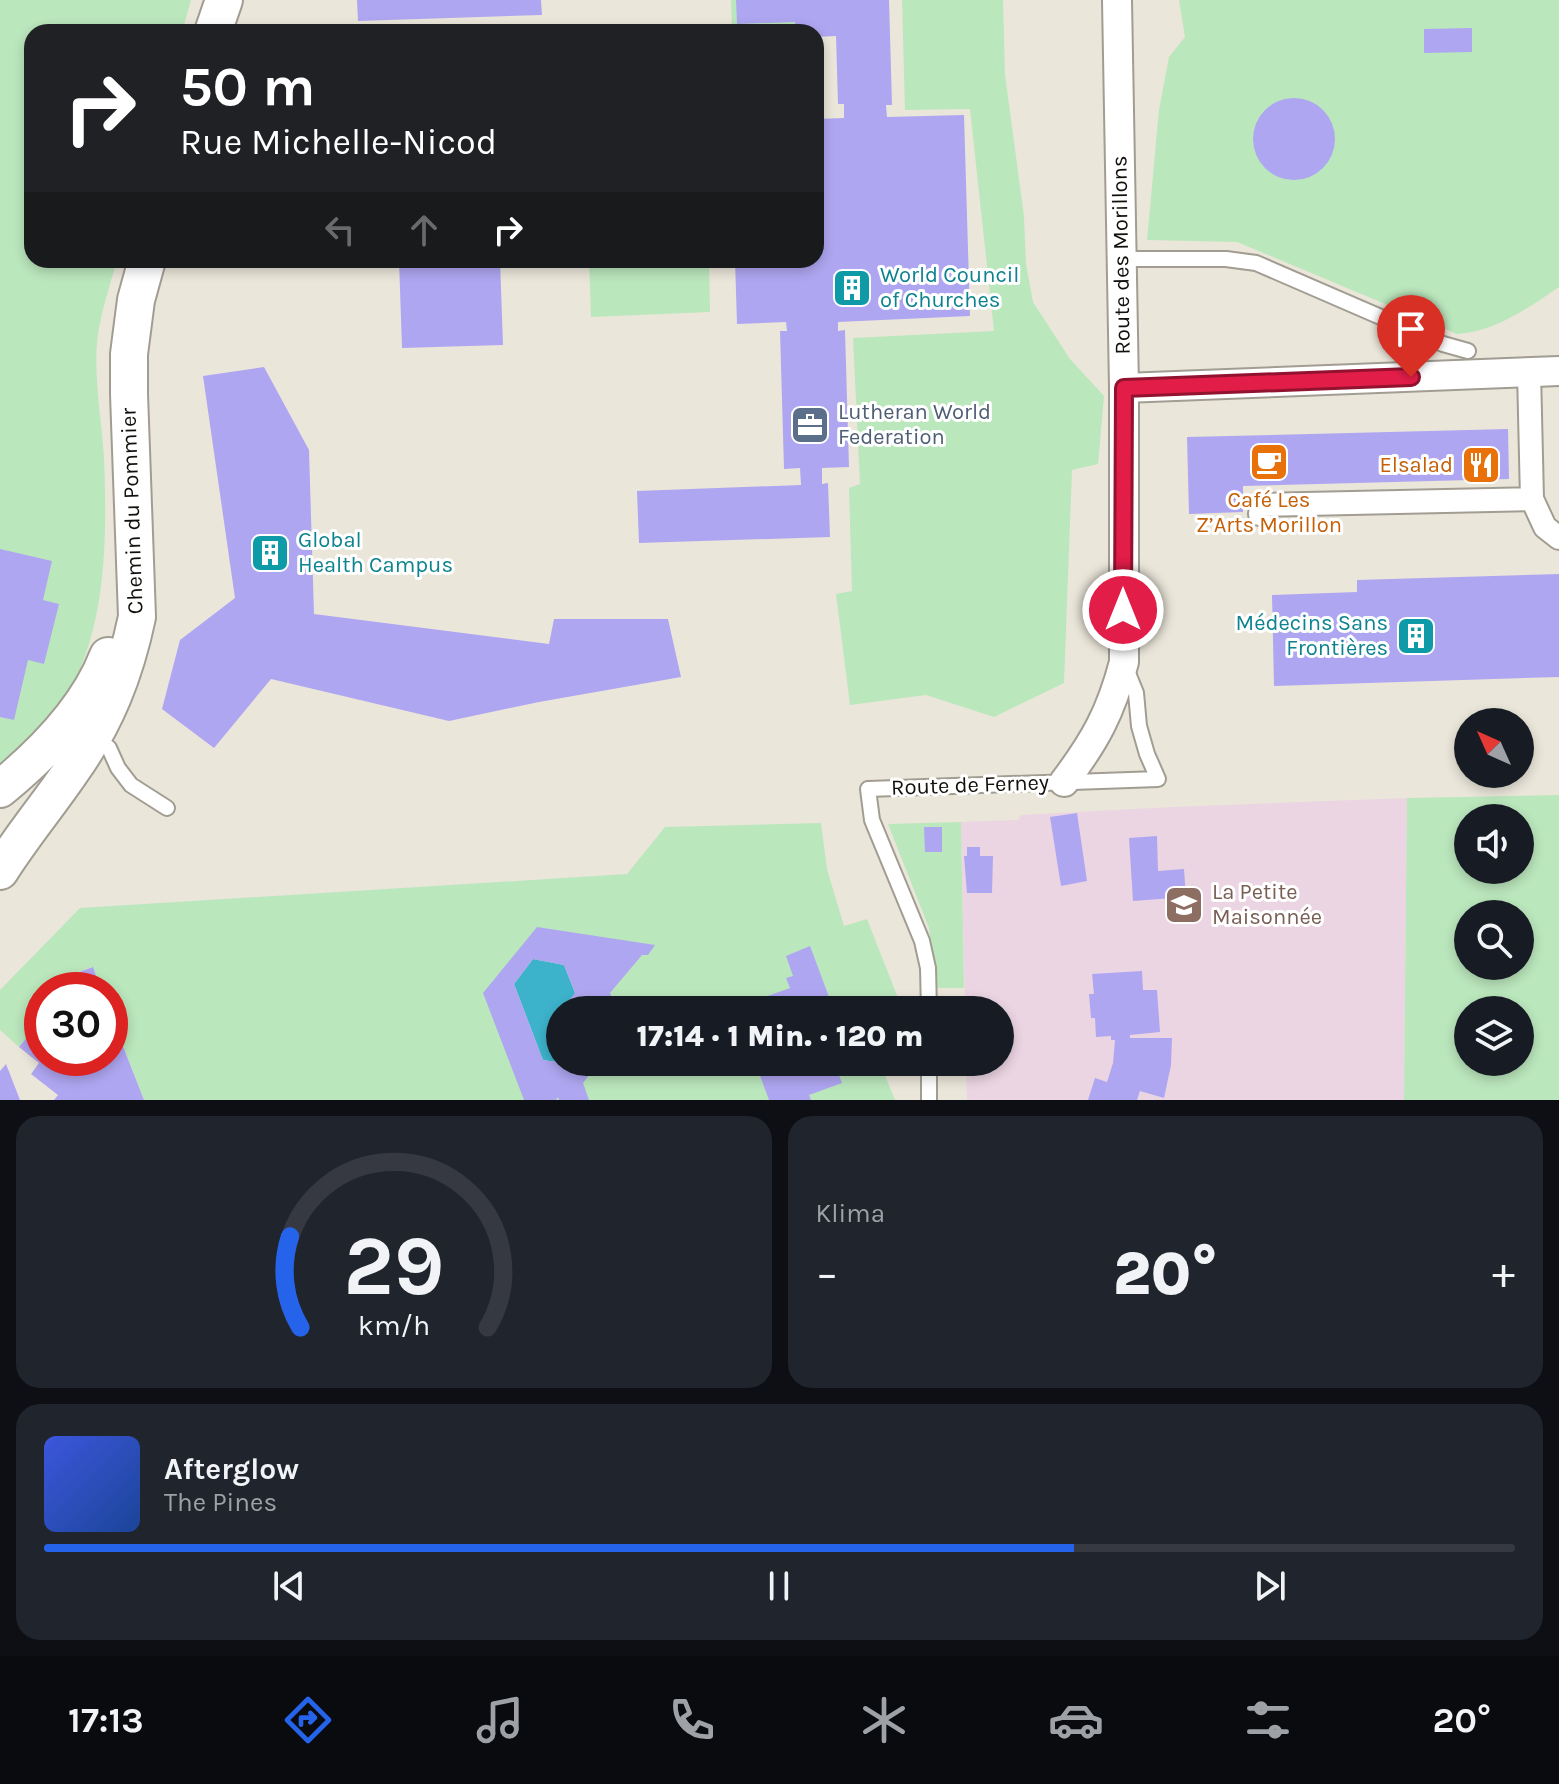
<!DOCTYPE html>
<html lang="de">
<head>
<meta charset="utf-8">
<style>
  :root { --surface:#171b24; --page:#20242c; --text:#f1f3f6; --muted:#9ea1a6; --line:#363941; --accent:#2563eb }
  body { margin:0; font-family:Karla,sans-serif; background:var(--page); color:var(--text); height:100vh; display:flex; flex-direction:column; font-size:30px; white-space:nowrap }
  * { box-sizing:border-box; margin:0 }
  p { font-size:26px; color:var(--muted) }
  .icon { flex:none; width:44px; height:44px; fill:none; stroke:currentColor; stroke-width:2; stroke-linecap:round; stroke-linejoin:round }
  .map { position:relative; height:1100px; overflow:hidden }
  .side { display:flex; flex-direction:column; gap:16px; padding:16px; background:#0d0f14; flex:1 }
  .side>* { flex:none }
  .top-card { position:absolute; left:24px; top:24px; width:800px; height:244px; border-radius:24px; box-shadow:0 4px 12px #0003; background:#202124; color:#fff; overflow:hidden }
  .needle { width:52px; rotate:315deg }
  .controls { position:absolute; left:1454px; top:708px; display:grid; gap:16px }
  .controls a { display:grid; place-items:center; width:80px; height:80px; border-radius:50%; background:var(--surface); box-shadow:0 4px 12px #0003; font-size:40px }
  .speed { position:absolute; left:24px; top:972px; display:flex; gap:16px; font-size:40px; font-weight:700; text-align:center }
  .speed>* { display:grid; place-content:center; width:104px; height:104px; border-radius:50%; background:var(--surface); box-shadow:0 4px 12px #0003; line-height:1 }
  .speed .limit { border:12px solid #d22; background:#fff; color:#111 }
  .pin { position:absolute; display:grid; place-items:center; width:68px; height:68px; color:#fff; margin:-82px -34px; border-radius:50% 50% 50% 0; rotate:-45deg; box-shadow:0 0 8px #0007 }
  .pin .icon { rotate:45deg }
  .me { position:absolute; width:88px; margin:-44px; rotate:0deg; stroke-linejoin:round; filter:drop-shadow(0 0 6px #0008) }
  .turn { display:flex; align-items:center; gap:28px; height:168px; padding:0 24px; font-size:36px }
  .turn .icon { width:104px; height:104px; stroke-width:2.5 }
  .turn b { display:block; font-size:56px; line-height:68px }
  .lanes { display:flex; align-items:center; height:76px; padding:0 24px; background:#0003; justify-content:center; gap:40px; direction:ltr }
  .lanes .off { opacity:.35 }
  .big { font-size:60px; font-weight:800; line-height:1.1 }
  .side .widget { flex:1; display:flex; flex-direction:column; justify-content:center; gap:12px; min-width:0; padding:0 28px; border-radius:24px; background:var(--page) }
  .side .dial { align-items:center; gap:0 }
  .dial svg { height:208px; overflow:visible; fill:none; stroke:var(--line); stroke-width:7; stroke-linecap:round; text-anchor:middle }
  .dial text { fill:var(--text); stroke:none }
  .song { display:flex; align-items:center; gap:24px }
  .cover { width:96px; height:96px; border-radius:12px; background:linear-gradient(135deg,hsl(230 70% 55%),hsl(220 70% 35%)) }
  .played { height:8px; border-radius:4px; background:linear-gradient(90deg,var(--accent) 70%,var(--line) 70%) }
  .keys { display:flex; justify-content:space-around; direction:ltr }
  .heat { display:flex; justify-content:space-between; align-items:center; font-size:44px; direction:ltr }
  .side .tiles { flex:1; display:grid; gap:16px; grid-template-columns:1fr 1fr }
  .widget:last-child { grid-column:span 2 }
  .trip { position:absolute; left:546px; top:996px; width:468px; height:80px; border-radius:40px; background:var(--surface); box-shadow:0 4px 12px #0003; font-weight:800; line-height:80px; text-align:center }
  .tabs { display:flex; height:128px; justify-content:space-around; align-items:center; background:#090b0e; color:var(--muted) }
  .tabs .icon { width:56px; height:56px }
  .tabs .on { color:var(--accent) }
  .tabs b { font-size:36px; color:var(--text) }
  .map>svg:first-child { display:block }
  .education { fill:#ebd5e2 }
  .green { fill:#bbe7bd; fill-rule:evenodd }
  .water { fill:#3db3cb }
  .building { fill:#afa6f1 }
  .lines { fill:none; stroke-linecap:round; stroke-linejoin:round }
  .service-casing { stroke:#a29d92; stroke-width:18 }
  .pedestrian-casing { stroke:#a29d92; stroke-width:26 }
  .minor-casing { stroke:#a29d92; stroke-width:32 }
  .tertiary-casing { stroke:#a29d92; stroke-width:40 }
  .service { stroke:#fff; stroke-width:14 }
  .pedestrian { stroke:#fff; stroke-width:22 }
  .minor { stroke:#fff; stroke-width:28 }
  .tertiary { stroke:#fff; stroke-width:36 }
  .route-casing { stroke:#92132f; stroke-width:20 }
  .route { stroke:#e11d48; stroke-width:14 }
  .labels { text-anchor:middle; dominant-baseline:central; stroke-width:6; stroke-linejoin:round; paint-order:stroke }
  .street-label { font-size:22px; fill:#12100c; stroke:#fff }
  .culture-label { font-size:22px; fill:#0d838f; stroke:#fff; text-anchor:start }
  .service-label { font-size:22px; fill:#4e5e75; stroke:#fff; text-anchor:start }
  .food-label { font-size:22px; fill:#c56008; stroke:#fff; text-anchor:end }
  .education-label { font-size:22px; fill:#785e54; stroke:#fff; text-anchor:start }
</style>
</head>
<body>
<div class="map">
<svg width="1559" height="1100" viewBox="0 0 1559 1100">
  <rect width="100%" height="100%" fill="#ebe6da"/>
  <path class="education" d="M1407 798 1404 1100H967L966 1062H1000V1010H965L961 822 1018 820 1021 815 1172 807Z"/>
  <g class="green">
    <path d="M0 0H191L182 32H32V260H117C110 286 99 317 97 343 94 382 102 421 104 459 107 531 107 617 74 682 56 716 27 743 0 771Z"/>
    <path d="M731 0H813L815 32H758V29L732 28Z"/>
    <path d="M902 0H1003L1005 75 1024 216 1026 264 1033 302 1070 359 1104 396 1098 464 1072 470 1064 683 994 717 926 695 850 705 836 594 852 591 849 488 860 484 853 338 994 331 970 109 905 110Z"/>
    <path d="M1179 0H1559V287C1528 308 1495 332 1457 334L1237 242 1147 240 1159 110 1169 57 1185 37Z"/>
    <path d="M589 260H709L710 312 591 317Z"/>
    <path d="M1559 795V1100H1404L1407 798ZM1468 818H1520V870H1468ZM1468 914H1520V966H1468ZM1468 1010H1520V1062H1468Z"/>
    <path d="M961 822 964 988H937L929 928 888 824Z"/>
    <path d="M821 823 827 869 844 926 867 919 900 1003 882 1010H560V1062H895L882 1068 895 1100H144L110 1012V990H102L92 967 44 985 45 990H42V1019L19 1047 0 1030V990L80 908 627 874 665 827Z"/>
  </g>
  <path class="water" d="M533 959 564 965 575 993 565 1010H560V1058L557 1062 543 1060 514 984Z"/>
  <g class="building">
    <path d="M357 0H541L542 15 358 21Z"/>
    <path d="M736 0H889L892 105H886L887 117 964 115 970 316 838 322V331L845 330 849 467 822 468V484L828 483 830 537 639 543 637 491 801 485 800 468 784 469 780 331H787L786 322 737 324 735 260H816V119L844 118V104H838L836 36 816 37V32H795V22L737 24Z"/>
    <path d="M1472 28V52L1424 53V29Z"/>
    <circle cx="1294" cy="139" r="41"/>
    <path d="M399 260H500L503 345 402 348Z"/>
    <path d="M264 367 309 450 314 614 549 644 554 619H668L681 677 539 702 449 721 271 679 214 748 162 709 180 640 235 598 203 376Z"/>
    <path d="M1508 429 1509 479 1243 486V512L1189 514 1187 437Z"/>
    <path d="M0 549 52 561 43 600 59 604 44 664 28 660 14 720 0 717Z"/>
    <path d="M1559 574V677L1274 686 1272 595 1357 592V580Z"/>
    <path d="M1077 813 1087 881 1061 886 1050 817Z"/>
    <path d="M924 827H942V852H925Z"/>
    <path d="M1157 836 1158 871 1184 869 1186 897 1133 901 1129 838Z"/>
    <path d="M967 847H980V856H993L992 893H967L964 856H967Z"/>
    <path d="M537 927 655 945 648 955H642L610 993 617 1010H565V1005L575 993 564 965 533 959 514 984 543 1060 557 1062 560 1058V1062H599L583 1083 589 1100H559L558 1097 556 1100H524L483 993Z"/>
    <path d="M810 946 832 1005 839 1002 842 1010H767L762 998 790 988 786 978 793 976 786 956Z"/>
    <path d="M93 967 101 990H45L44 985Z"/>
    <path d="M1142 971 1143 990H1157L1160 1032 1130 1035V1038H1172L1171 1065 1164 1098 1140 1091 1137 1100H1088L1095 1078 1107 1082 1113 1063 1115 1040H1111V1036L1096 1037 1095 1018H1091L1089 994H1094L1092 974Z"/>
    <path d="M110 1013 144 1100H54L58 1095 31 1074 39 1063 19 1047 42 1019V1058H110Z"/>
    <path d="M755 1062H825L826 1064 834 1062 842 1083 809 1095 811 1100H769Z"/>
    <path d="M866 1062H895L870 1072Z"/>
    <path d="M6 1064 20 1100H0V1071Z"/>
  </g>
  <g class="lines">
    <g class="service-casing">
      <g id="service">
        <path d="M1122 259H1226L1256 263 1443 344 1468 351"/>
        <path d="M94 737 109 748 118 768 131 785 167 808"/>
        <path d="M929 1010 928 968 922 941 872 820 868 789 1158 779 1147 754 1139 726 1136 693 1125 666"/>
        <path d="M929 1062V1100"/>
      </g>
    </g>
    <g class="pedestrian-casing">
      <g id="pedestrian">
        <path d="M1532 499 1545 527 1559 538"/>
        <path d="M1260 514 1262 505 1532 499 1529 372"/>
      </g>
    </g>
    <g class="minor-casing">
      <g id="minor">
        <path d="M1124 388 1559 371"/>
        <path d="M1064 782C1095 741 1111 712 1124 662V388L1117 0"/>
      </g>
    </g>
    <g class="tertiary-casing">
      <g id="tertiary">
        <path d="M213 32 224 0"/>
        <path d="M0 789C43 754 88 708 108 656"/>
        <path d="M0 871C22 836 49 804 72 770 106 722 125 674 137 617L129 394V354L136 300 147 260"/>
      </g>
    </g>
    <use href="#service" class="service"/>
    <use href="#pedestrian" class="pedestrian"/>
    <use href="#minor" class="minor"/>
    <use href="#tertiary" class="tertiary"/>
  </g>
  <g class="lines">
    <g class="route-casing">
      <path id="route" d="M1123 610 1124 388 1411 377"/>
    </g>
    <use href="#route" class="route"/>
  </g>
  <defs>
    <g id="building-square" transform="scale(2)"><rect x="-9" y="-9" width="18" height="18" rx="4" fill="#0f9aa8" stroke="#fff"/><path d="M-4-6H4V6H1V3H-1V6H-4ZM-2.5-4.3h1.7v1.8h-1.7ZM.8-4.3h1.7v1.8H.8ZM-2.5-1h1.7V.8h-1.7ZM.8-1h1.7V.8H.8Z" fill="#fff"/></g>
    <g id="office-square" transform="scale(2)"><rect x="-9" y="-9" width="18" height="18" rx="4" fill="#5c6f8a" stroke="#fff"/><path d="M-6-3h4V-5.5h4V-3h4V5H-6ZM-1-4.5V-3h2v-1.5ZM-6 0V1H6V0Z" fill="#fff"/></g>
    <g id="cafe-square" transform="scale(2)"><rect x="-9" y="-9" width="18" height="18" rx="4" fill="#e8710a" stroke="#fff"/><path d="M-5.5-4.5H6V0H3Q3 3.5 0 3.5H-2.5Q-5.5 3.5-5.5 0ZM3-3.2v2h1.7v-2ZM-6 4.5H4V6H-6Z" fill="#fff"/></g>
    <g id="restaurant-square" transform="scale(2)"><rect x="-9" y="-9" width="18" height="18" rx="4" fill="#e8710a" stroke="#fff"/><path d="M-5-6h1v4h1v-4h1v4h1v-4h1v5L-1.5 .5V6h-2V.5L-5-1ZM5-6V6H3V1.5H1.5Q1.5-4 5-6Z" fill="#fff"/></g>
    <g id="school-square" transform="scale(2)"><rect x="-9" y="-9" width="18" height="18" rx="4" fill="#8d6e63" stroke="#fff"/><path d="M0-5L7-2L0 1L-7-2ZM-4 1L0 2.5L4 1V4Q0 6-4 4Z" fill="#fff"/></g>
  </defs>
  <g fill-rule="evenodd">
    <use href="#building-square" x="852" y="288"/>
    <use href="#office-square" x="810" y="425"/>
    <use href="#cafe-square" x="1269" y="462"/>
    <use href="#restaurant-square" x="1481" y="465"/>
    <use href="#building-square" x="270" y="553"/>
    <use href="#building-square" x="1416" y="636"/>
    <use href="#school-square" x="1184" y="905"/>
  </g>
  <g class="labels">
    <g class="street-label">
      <text transform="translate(1121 255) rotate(-91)">Route des Morillons</text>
      <text transform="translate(132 511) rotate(-92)">Chemin du Pommier</text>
      <text transform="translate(970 785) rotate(-2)">Route de Ferney</text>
    </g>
    <g class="culture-label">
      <text x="880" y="275">World Council<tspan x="880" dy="25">of Churches</tspan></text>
      <text x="298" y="540">Global<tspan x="298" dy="25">Health Campus</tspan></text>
      <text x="1388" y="623" text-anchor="end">Médecins Sans<tspan x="1388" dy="25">Frontières</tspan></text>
    </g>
    <g class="service-label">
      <text x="838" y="412">Lutheran World<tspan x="838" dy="25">Federation</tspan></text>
    </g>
    <g class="food-label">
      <text x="1453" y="465">Elsalad</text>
      <text x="1269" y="500" text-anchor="middle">Café Les<tspan x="1269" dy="25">Z’Arts Morillon</tspan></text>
    </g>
    <g class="education-label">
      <text x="1212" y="892">La Petite<tspan x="1212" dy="25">Maisonnée</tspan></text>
    </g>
  </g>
</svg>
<div class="controls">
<a><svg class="needle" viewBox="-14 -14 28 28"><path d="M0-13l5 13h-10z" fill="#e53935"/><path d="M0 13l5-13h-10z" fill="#9ea1a6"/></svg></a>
<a><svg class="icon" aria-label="sound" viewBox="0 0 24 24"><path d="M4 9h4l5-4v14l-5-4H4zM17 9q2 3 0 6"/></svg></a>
<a><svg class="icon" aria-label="search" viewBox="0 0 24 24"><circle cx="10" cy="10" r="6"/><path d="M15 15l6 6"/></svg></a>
<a><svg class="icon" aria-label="layers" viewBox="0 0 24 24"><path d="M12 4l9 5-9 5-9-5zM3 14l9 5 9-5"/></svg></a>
</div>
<div class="speed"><div class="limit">30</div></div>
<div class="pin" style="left:1411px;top:377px;background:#d93025"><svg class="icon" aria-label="arrive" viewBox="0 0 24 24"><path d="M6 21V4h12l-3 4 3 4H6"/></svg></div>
<svg class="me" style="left:1123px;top:610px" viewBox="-20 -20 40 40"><circle r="17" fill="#e11d48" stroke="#fff" stroke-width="3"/><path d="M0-11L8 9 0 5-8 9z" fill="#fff"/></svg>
<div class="trip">17:14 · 1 Min. · 120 m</div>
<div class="top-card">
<div class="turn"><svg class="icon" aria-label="right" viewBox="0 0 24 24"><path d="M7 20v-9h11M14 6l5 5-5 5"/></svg><div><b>50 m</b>Rue Michelle-Nicod</div></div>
<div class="lanes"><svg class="icon off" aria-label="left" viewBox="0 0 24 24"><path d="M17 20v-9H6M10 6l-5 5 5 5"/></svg><svg class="icon off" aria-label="ahead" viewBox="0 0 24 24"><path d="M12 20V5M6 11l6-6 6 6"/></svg><svg class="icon" aria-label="right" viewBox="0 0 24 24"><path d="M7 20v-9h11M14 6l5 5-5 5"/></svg></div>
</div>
</div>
<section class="side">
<div class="tiles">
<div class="widget dial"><svg viewBox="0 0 100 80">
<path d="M14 69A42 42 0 1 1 86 69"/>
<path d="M14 69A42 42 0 0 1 10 34" stroke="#2563eb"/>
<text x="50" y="56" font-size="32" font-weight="700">29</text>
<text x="50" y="72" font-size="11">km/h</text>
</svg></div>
<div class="widget"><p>Klima</p>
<div class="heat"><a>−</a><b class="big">20°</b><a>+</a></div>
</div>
<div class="widget">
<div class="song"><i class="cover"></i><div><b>Afterglow</b><p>The Pines</p></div></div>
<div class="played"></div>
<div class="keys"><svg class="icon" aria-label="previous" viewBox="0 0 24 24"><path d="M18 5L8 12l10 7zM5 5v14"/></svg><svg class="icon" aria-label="pause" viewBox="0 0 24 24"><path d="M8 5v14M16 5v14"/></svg><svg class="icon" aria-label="next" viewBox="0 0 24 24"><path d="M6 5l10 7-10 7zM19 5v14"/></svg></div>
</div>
</div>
</section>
<nav class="tabs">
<b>17:13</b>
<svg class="icon on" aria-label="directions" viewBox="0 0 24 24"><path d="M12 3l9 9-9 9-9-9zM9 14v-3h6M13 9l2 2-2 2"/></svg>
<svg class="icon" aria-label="music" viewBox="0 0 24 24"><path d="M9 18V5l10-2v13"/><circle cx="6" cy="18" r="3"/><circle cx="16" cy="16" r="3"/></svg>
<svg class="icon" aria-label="phone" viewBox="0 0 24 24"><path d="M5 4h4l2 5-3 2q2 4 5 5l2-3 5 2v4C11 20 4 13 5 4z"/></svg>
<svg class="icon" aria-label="climate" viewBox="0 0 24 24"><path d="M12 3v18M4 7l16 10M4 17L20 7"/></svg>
<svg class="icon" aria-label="car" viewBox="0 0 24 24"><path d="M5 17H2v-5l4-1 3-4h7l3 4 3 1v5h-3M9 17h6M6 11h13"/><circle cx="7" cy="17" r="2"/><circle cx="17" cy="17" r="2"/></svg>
<svg class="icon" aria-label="filters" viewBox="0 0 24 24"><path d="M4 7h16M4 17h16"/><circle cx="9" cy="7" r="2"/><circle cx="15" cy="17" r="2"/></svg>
<b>20°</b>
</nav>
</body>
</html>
